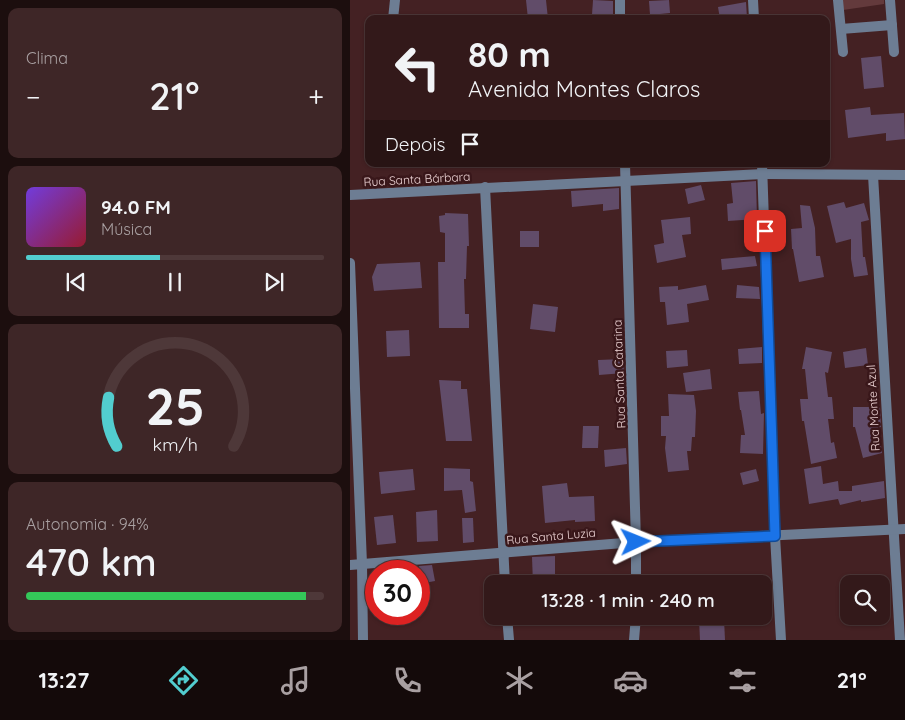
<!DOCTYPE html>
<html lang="pt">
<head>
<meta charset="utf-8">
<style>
  :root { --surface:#33191a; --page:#3e2627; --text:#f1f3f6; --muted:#a9a0a2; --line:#4e3839; --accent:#52cdcf }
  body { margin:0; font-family:Quicksand,sans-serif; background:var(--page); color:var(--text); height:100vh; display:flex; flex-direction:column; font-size:19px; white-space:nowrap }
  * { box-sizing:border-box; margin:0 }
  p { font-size:16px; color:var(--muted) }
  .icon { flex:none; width:28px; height:28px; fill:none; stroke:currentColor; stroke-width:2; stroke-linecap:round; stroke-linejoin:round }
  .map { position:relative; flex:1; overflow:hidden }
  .side { display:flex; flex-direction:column; gap:8px; padding:8px; background:#1c0e0e; width:350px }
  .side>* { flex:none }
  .hud { position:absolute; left:15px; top:15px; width:465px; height:152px; border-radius:10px; box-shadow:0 1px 4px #0004,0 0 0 1px var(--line); background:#33191a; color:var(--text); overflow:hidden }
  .controls { position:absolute; left:490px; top:575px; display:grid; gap:10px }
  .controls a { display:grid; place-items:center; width:50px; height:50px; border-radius:10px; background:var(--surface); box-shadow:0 1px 4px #0004,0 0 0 1px var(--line); font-size:25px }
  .speed { position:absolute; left:15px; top:560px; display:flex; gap:10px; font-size:25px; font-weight:700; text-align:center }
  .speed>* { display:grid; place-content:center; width:65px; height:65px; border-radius:50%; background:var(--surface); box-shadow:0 1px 4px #0004,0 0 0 1px var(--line); line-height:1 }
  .speed .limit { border:8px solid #d22; background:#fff; color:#111 }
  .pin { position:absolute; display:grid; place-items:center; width:42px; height:42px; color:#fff; margin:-21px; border-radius:10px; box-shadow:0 2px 8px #0006 }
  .me { position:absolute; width:55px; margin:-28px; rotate:88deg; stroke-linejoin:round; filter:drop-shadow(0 0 4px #0008) }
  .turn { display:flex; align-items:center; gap:18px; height:105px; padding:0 20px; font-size:22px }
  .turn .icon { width:65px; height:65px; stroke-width:2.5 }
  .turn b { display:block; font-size:35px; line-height:42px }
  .then { display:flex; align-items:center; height:48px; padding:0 20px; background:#0003; gap:10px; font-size:19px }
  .big { font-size:38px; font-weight:600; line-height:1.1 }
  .side .card { flex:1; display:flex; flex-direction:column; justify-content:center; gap:8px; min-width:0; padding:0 18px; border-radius:10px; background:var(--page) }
  .side .dial { align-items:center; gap:0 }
  .dial svg { height:130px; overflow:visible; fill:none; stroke:var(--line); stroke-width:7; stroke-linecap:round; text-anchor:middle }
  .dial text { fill:var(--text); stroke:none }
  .song { display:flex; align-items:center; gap:15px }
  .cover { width:60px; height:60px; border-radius:8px; background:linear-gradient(135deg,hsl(260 70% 55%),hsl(350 70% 35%)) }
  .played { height:5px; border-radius:2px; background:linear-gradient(90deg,var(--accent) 45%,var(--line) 45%) }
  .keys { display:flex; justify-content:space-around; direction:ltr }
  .heat { display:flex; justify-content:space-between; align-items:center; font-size:28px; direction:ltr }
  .charge { height:8px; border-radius:4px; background:linear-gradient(90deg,#34c759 94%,var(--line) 0) }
  .trip { position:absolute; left:134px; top:575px; width:288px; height:50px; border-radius:10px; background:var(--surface); box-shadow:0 1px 4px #0004,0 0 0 1px var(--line); font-weight:600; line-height:50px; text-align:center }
  .menu { display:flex; height:80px; justify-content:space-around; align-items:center; background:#140a0a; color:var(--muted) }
  .menu .icon { width:35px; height:35px }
  .menu .on { color:var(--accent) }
  .menu b { font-size:22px; color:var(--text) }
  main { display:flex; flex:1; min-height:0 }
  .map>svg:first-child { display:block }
  .green { fill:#633a3c }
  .building { fill:#614c69 }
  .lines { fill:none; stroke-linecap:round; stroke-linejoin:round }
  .minor { stroke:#6d7d93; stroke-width:10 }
  .tertiary { stroke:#6d7d93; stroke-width:10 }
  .route-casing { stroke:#114b97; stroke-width:12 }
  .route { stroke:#1a73e8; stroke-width:9 }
  .labels { text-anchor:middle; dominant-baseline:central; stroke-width:5; stroke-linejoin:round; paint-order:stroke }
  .street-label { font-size:12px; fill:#ecd3d4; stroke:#39171a }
</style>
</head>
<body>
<main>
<section class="side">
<div class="card"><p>Clima</p>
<div class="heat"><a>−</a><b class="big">21°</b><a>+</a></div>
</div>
<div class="card">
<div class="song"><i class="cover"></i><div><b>94.0 FM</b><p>Música</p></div></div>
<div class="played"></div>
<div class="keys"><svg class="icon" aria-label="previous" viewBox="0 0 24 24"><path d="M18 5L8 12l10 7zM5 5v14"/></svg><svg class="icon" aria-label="pause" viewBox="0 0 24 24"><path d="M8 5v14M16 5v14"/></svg><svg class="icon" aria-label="next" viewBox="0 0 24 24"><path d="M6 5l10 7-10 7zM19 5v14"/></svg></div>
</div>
<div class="card dial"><svg viewBox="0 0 100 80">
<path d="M14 69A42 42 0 1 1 86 69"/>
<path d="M14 69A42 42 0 0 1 9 39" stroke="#52cdcf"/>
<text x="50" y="56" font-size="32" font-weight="700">25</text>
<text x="50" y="72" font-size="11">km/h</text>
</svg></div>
<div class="card"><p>Autonomia · 94%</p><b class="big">470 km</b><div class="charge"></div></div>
</section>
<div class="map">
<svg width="555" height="640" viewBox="0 0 555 640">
  <rect width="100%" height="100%" fill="#442123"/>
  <path class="green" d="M492 0H534V4L493 10Z"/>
  <g class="building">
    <path d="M176 0H196L198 19H178Z"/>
    <path d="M243 0 263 1V16L242 15Z"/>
    <path d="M319 0 320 13 300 15 299 1Z"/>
    <path d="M396 2 397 18 370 19 368 7Z"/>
    <path d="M531 56 534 87 514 89 511 58Z"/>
    <path d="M520 107 521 115 554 113 555 139 536 141V133L498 138 495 110Z"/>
    <path d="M406 181 407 219 378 221 377 204 383 203 381 183Z"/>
    <path d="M351 185 355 200 338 204 335 189Z"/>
    <path d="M269 188V209L253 211V204L222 207 221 191Z"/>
    <path d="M494 202 496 208 514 203 519 220 511 222 513 257H515L518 275 504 277 501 259V239L486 243 477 206Z"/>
    <path d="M450 205 460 206 465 228 466 256H470L474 277 449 282 443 249H442L441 229 452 228Z"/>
    <path d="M95 213 118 214 119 246H117L116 279H114L115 314H119V328H89L88 262H95V233L90 232 89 216 95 215Z"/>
    <path d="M340 217 341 234 332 235 336 257 307 263 304 245 314 243 311 220Z"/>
    <rect x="170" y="231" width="19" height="16"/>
    <path d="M405 256 407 266 372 270 371 259Z"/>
    <path d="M70 262 72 288 24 291 22 277 27 264Z"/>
    <path d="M356 285 359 300 337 304 339 322 317 325 315 302H310L309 287 328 286V290Z"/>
    <path d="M387 285 409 287 410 299 386 298Z"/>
    <path d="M183 304 208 307 205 332 180 329Z"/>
    <path d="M59 330 60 356 37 357 36 331Z"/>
    <path d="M412 347V363L389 364 388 349Z"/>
    <path d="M456 347 482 352 478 373 475 372 478 397H482L484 419H478L481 443 484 442 487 458 461 464 454 421H452L450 399H458L455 369H452Z"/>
    <path d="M516 348 518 365 495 368 493 352Z"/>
    <path d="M337 350 338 366 317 368 316 351Z"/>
    <path d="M273 359 274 373 249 375 248 360Z"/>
    <path d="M360 369 362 389 336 392 333 373Z"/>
    <path d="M89 380 111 381V389H117L122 441H96Z"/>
    <path d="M409 391 411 414 414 413 413 454 390 453 391 435H395L391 410H390L388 392Z"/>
    <path d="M318 394 344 395 346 411 345 437H342L341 451H337L339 470 318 472 315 448 316 436H311V416H319Z"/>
    <path d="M503 407H530L531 427H528L532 453 513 458 505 427H503Z"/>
    <path d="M233 426H249L248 448H232Z"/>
    <path d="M276 448 277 464 255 467 254 450Z"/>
    <path d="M471 466 473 484 488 481 489 491H502V486L534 481 535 498 511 502V500L490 505 488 499 459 504 454 469Z"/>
    <path d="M94 468 120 469V481L123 482 126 511 115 513 112 490 94 491Z"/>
    <path d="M63 469 65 490 31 494 29 472Z"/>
    <path d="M406 469 409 481 393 485 390 473Z"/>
    <path d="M217 483 219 497 244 496 245 521 225 522V520L195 523 192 486Z"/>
    <path d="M87 510 88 541 67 542 66 512Z"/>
    <path d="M43 515 46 543 27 545 24 517Z"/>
    <path d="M112 518H123L124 542 113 543Z"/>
    <path d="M205 556V584H183L182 557Z"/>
    <path d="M82 565 85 581 69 584V566Z"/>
    <path d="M349 619H374L375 640H350Z"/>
  </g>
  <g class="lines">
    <g class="minor">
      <path d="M270 0V19"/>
      <path d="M488 0 493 52"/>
      <path d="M540 0 544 52"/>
      <path d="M43 19 45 0"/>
      <path d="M491 29 542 25"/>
      <path d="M275 164 286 542V584"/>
      <path d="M523 175 550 640"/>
      <path d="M135 187 155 584"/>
      <path d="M0 195 413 174 555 175"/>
      <path d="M0 263 12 564 13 640"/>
      <path d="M0 565 286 542 555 529"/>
      <path d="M157 616 159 640"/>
      <path d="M284 640 286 616"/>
    </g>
    <g class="tertiary">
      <path d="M403 0 404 19"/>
      <path d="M412 164 425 536 431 640"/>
    </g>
  </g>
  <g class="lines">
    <g class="route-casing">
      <path id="route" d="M286 542 425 536 415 231"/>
    </g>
    <use href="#route" class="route"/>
  </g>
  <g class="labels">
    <g class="street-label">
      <text transform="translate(67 179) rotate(-3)">Rua Santa Bárbara</text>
      <text transform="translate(269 374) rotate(-92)">Rua Santa Catarina</text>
      <text transform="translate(523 408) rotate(-93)">Rua Monte Azul</text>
      <text transform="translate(201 536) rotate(-5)">Rua Santa Luzia</text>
    </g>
  </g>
</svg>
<div class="controls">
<a><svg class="icon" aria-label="search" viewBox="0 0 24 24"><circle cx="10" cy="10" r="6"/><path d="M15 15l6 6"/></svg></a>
</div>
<div class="speed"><div class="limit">30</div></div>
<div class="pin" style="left:415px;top:231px;background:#d93025"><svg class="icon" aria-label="arrive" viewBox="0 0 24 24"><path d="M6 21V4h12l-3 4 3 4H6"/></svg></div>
<svg class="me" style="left:286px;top:542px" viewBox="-20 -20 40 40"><path d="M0-17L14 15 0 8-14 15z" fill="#1a73e8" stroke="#fff" stroke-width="4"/></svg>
<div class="trip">13:28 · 1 min · 240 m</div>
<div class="hud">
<div class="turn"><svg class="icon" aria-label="left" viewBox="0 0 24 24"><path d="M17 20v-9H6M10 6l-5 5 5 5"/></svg><div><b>80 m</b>Avenida Montes Claros</div></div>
<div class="then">Depois<svg class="icon" aria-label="arrive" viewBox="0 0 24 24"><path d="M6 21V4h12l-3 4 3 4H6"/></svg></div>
</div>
</div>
</main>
<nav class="menu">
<b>13:27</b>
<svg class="icon on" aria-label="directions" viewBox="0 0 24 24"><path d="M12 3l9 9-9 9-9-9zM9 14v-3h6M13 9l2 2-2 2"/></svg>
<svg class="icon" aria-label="music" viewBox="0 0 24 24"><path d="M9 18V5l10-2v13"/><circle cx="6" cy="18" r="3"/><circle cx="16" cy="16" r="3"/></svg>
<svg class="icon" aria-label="phone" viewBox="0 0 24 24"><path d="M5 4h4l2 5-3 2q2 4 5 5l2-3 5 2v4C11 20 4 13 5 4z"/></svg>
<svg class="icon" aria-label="climate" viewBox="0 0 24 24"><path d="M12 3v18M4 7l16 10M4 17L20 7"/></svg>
<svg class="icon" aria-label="car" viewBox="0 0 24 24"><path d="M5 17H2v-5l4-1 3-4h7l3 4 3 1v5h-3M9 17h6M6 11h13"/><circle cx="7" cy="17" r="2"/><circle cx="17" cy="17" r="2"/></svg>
<svg class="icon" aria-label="filters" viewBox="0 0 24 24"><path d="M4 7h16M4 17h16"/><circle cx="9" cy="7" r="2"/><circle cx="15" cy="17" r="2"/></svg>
<b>21°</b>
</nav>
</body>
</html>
